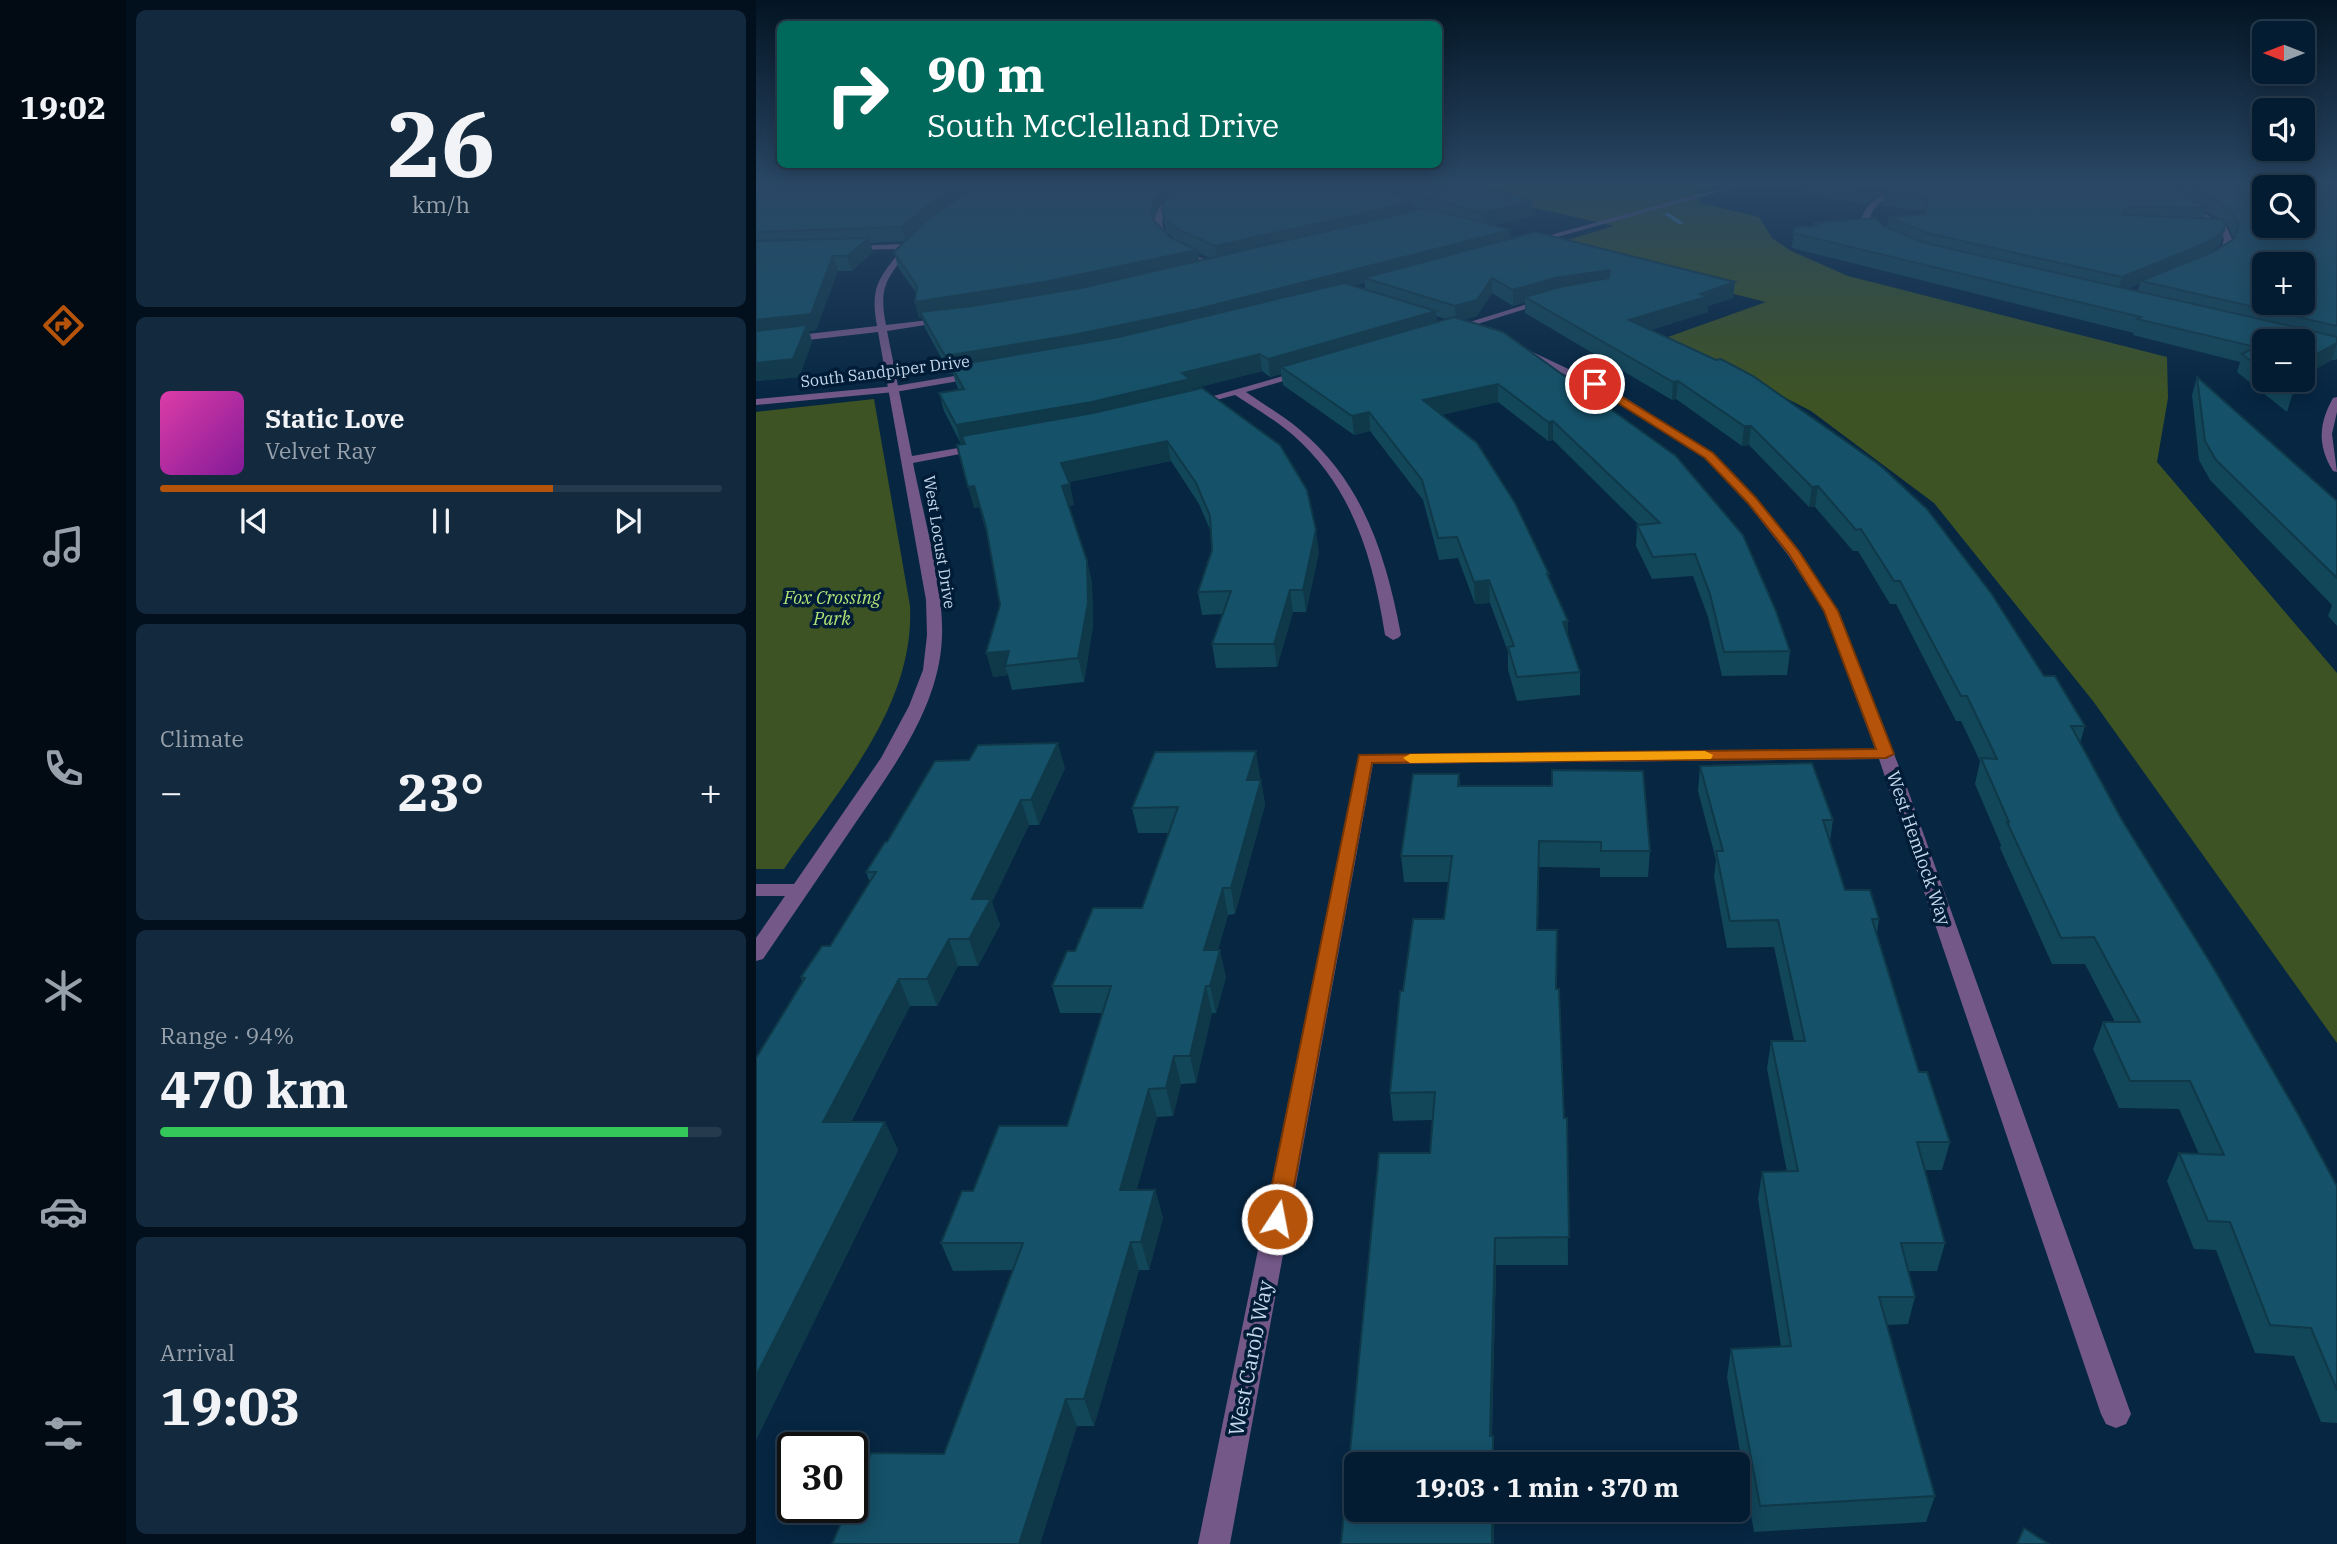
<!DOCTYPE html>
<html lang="en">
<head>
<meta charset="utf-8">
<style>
  :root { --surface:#041c32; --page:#12293e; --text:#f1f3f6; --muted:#97a1ac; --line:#253a4d; --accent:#b45309 }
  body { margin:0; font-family:"IBM Plex Serif",serif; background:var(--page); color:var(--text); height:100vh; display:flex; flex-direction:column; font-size:26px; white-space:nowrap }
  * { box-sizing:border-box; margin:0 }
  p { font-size:23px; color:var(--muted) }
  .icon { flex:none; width:38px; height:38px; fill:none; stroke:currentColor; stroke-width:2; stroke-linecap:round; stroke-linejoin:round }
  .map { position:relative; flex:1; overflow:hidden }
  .drawer { display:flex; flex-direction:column; gap:10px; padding:10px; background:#020f1c; width:630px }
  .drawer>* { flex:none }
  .banner { position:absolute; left:21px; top:21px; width:665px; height:147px; border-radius:10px; box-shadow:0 4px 18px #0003,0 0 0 2px var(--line); background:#00695c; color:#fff; overflow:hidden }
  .needle { width:46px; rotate:270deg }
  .controls { position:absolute; left:1496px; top:21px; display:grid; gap:14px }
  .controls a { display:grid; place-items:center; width:63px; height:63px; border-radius:10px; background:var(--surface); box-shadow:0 4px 18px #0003,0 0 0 2px var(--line); font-size:35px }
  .speed { position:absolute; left:21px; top:1432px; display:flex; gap:14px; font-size:35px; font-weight:700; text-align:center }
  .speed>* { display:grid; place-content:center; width:91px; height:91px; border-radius:50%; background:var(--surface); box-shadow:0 4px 18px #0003,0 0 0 2px var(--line); line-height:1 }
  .speed .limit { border:4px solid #111; border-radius:10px; background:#fff; color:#111 }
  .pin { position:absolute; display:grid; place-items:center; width:60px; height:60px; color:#fff; margin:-30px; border:4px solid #fff; border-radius:50%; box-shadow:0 2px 7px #0007 }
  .me { position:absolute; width:77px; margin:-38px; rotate:11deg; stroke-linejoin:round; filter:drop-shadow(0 0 5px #0008) }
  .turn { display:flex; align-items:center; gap:24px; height:147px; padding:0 35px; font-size:32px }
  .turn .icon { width:91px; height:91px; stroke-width:2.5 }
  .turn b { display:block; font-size:49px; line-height:60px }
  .big { font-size:52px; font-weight:700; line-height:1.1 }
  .drawer .widget { flex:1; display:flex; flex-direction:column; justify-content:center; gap:10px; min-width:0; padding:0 24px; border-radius:10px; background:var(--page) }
  .drawer .dial { align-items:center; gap:0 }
  .dial b { font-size:91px; line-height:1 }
  .song { display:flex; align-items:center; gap:21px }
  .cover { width:84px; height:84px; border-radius:10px; background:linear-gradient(135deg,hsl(320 70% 55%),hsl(290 70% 35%)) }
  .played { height:7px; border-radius:4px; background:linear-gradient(90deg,var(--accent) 70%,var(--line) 70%) }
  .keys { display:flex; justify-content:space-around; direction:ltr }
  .heat { display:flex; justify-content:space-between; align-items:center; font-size:38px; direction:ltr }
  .charge { height:10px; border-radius:5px; background:linear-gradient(90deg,#34c759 94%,var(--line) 0) }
  .trip { position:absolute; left:588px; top:1452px; width:406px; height:70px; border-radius:10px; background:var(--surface); box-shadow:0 4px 18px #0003,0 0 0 2px var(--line); font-weight:700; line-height:70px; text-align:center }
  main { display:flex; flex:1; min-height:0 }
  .dock { display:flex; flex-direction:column; width:126px; justify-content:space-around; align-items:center; background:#020b14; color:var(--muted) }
  .dock .icon { width:49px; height:49px }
  .dock .current { color:var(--accent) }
  .dock b { font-size:32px; color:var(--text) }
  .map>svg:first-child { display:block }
  .green { fill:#3e5324 }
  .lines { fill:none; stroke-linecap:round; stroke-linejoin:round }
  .stream { fill:#5187b7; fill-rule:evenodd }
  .minor { fill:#735888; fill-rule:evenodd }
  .tertiary { fill:#735888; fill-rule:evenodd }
  .wall { fill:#124659; fill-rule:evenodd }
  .shaded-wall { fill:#0f3949 }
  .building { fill:#155168; stroke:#0f3949; stroke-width:2; fill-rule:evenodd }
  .route { fill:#b45309; stroke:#753606; stroke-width:2 }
  .slow { fill:#f59e0b }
  .labels { text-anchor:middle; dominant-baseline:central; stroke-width:7; stroke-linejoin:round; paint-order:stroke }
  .far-street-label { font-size:16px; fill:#c6d8eb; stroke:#001c37 }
  .park-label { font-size:18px; font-style:italic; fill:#b1e376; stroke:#001c37 }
  .street-label { font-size:18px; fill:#c6d8eb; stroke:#001c37 }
  .near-street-label { font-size:21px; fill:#c6d8eb; stroke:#001c37 }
</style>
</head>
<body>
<main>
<nav class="dock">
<b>19:02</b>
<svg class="icon current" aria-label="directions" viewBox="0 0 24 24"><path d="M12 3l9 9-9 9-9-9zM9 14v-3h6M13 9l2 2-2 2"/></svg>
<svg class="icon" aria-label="music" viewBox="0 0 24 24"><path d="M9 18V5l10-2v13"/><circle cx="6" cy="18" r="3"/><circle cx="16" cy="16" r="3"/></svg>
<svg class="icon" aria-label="phone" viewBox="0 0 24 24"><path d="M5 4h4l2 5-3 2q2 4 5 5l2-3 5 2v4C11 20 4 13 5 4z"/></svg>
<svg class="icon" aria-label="climate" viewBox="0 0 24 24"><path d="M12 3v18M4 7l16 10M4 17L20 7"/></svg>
<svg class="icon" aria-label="car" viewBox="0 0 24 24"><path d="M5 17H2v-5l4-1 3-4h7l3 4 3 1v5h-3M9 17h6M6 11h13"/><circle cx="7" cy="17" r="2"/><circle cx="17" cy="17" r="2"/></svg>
<svg class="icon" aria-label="filters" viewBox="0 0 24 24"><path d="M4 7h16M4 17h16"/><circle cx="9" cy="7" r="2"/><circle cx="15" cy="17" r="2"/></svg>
</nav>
<section class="drawer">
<div class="widget dial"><b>26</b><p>km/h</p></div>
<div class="widget">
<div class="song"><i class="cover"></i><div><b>Static Love</b><p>Velvet Ray</p></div></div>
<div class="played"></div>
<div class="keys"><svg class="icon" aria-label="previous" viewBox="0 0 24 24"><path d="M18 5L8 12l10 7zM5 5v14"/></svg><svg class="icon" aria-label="pause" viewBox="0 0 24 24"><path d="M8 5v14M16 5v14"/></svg><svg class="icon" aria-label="next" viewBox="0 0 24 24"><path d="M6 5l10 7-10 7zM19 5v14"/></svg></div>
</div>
<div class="widget"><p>Climate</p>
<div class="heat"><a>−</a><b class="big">23°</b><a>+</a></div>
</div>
<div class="widget"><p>Range · 94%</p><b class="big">470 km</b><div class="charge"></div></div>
<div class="widget"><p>Arrival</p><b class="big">19:03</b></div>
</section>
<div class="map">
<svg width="1581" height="1544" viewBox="0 0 1581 1544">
  <rect width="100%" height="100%" fill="#062642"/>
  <g class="green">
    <path d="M719 182H970L940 191 944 203 1003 217 1016 238 1035 251 1092 276 1411 357 1412 398 1401 462 1581 673V1043L1337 701 1178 503 1055 411 912 337 1010 302 788 247 858 226 758 203 720 186Z"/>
    <path d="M118 399 154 606C159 707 81 791 28 869H0V412Z"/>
  </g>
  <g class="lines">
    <path class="stream" d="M909 213H913L928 223 923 224 909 215Z"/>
    <g class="minor">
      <path d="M426 182H433C426 191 417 198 411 208 391 240 441 256 463 265V269C445 269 398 244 398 223 399 207 416 193 426 182Z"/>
      <path d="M1169 182H1180C1161 192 1120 192 1114 218L1130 233V237H1124L1106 218C1113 193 1148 188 1169 182Z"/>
      <path d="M1388 182H1396L1470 226 1476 239C1474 250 1465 260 1453 260V256L1466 247 1468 239 1464 229Z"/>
      <path d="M151 241 158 243C135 276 121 281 130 325L190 318 195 321 131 331 156 456 225 444 231 447 225 450 157 463C167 514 188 586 186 636 184 709 133 773 94 831 65 874 36 916 7 959L0 961V938L29 896H0V884H38L125 758 153 706 167 670 171 635 170 600 122 332 0 346V340L121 326C114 287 122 279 146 249L92 250 88 248 92 246 149 244Z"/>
      <path d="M788 299 795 301 696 332 688 330Z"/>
      <path d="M758 346H764L859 391 957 454 1000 498 1043 550 1082 611 1149 782 1375 1414 1370 1424 1360 1428 1350 1424 1345 1414 1123 759 617 764 474 1544H442L603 755 1119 749 1068 611 1032 555 992 504 949 458 851 395 758 350Z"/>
      <path d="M545 371 554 373 490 392C507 404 526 415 543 429 607 482 630 555 645 635L642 638 637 640 629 635C617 558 597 488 537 435 519 420 499 408 479 395L438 406 433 403Z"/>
      <path d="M1581 397V412L1576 434 1581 472 1577 471C1561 445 1563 423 1577 398Z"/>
    </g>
    <g class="tertiary">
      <path d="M987 182H998L776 244 769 242Z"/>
      <path d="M222 372 227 375 226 377 139 392 0 405V399L139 386Z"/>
    </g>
  </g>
  <g class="wall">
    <path d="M0 182 215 190 630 188 635 192 629 182H718L776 202V216L737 225 755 230V239L979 282 977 298 952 306V312L895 330 1288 676 1329 726 1324 743 1366 820 1581 1186V1423L1565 1422 1538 1356 1499 1353 1460 1250 1438 1249 1411 1181 1423 1153 1443 1154 1423 1109 1363 1108 1337 1049 1347 1022H1359L1329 964H1296L1244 848 1245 845 1219 784 1224 761 1205 721H1200L1140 604H1134L1102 551H1097L1059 507H1053L993 445 986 446 920 399 916 400 769 313V302L757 306 736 293 721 316 708 320 1034 651 1031 675 966 676 952 617 937 576 896 579 880 546 881 525H883L797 440 792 441 742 402 685 415 793 580 824 672V695L761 701 752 670V652L734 603 719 604 702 558 683 560 667 500 614 431 598 435 527 385 525 374 514 377 506 371 436 389 563 552 550 612H537L521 667 460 668 456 644 467 614 446 615 442 592 456 550 455 532 443 504 415 461 313 482 318 505 313 506 331 561 336 583 337 626 328 682 256 690 252 675 237 677 244 605 230 531 223 507 218 508 205 444 188 411 183 393 203 390 200 384 197 373 194 374 169 328 166 318H163L159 302 160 293 142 267 138 252 149 241 114 243 117 252 96 271H82L60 330 53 331 56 342 43 377 0 381ZM409 201 406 209 410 231 420 240 415 238 398 221 401 211ZM653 205 658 208 665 209 653 212ZM442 252 454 258 443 261ZM609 283V290L597 286ZM680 316 690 319 681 322Z"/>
    <path d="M1046 182H1581V359L1579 360H1576L1553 373 1547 379V341H1508V380H1547L1538 389 1531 412 1481 372 1484 362 1377 335 1378 333 1036 248 1038 228 1058 226V223L1127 226 1131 228 1133 217 1169 214V211L1126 206 1128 192 1123 195 1112 204 1044 195ZM1450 211 1462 218H1449ZM1468 222 1471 224 1478 238 1459 251 1450 255 1464 245ZM1384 283 1382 291 1371 289Z"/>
    <path d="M1441 377 1581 501V626L1572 616 1576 605 1454 480 1443 460 1436 395Z"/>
    <path d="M944 766 1077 820 1074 841 1089 890 1123 919 1121 933 1163 1072 1194 1142 1186 1170H1169L1189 1243 1181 1271H1152L1159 1297 1152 1324 1131 1325 1179 1496 1170 1522 998 1532 971 1377 975 1349 1025 1347 1002 1199 1006 1172H1031L1011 1069 1015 1041H1038L1018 947 971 948 958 877 960 860 942 791Z"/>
    <path d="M309 768 283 825H273L236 902 244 925 222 966H202L181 1006H154L95 1122H129L142 1150 0 1440V1058L46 981 45 977 74 946 114 883 110 872 131 842Z"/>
    <path d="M796 770 887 771 894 851 892 877H844V868L783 867 782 930H801V989H803L808 1118H811L812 1265H740L736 1436H737L738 1465H600V1510H738V1544H585L623 1153H674L677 1120 637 1121 634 1093 644 991H647L657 919H688L693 882H648L645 856 657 774H703L704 786H796Z"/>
    <path d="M504 776 503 780H505L509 805 479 914 472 915 462 950 470 977 460 1013H456L440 1083 425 1084 417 1116 401 1117 380 1190H399L407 1218 393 1270H383L338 1426H321L284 1544H76L188 1454 257 1270 197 1271 185 1243 217 1191 311 1126 347 1013H304L296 986 319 951 386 908 413 833H382L376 808Z"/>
  </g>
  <g class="shaded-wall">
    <path d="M207 182H213L215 192 150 241 146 227 177 201Z"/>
    <path d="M411 182H424L401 211 397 223 395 209 399 197Z"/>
    <path d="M1124 182H1157L1140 187 1123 195 1112 204 1114 191Z"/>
    <path d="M776 202V216L727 227V213Z"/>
    <path d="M653 203 654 216 461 261 459 246Z"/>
    <path d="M755 230V244L608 278 609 283 445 326 195 366 197 373 194 374 189 356Z"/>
    <path d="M1468 231 1464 245 1446 258 1385 281 1384 283 1362 292 1366 277Z"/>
    <path d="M113 238 117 252 96 271 91 256Z"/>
    <path d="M441 250 444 265 167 317 164 312 166 318H163L159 302Z"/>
    <path d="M77 256 82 271 60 330 53 331 56 342 43 377 0 381V320Z"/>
    <path d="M854 270V285L769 297V302L757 306V290L799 278Z"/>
    <path d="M736 278V293L721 316 700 322 699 306Z"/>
    <path d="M979 282 977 298 952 306V312L872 337 873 320 944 294Z"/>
    <path d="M680 311 681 328 525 367V374L514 377 512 359Z"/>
    <path d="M1581 343 1576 360 1553 373 1547 379V368L1559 355Z"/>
    <path d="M504 354 506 371 436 389 437 397 206 436 208 444 205 445 200 425Z"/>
    <path d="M1540 380H1547L1535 392Z"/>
    <path d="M922 381 920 399 916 400 917 382Z"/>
    <path d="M742 384V402L668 419 667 400Z"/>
    <path d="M613 412 614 431 598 435 596 416Z"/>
    <path d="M797 421V440L792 441V422Z"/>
    <path d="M988 426H995L993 445 986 446Z"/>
    <path d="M411 441 415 461 310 483 305 463Z"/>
    <path d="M314 484 318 505 311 506 306 486Z"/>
    <path d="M218 486 223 507 218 508 212 487Z"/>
    <path d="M1062 486 1059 507H1053L1056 487Z"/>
    <path d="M560 530 563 552 550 612 547 590Z"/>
    <path d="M331 561 336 583 337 626 328 682 322 658Z"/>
    <path d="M733 580 734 603 719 604 718 582Z"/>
    <path d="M534 590 537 612 521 667 518 644Z"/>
    <path d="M812 621V644L807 622Z"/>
    <path d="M253 651 249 666 252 675 237 677 230 653Z"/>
    <path d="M302 743 309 768 283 825 275 800Z"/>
    <path d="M500 751 504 776 496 805 491 780Z"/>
    <path d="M505 780 509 805 479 914 475 888Z"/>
    <path d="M265 800 273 825 236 902 244 925 222 966 213 939 216 899Z"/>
    <path d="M783 841V867L781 957V930Z"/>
    <path d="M467 888 472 915 454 977 448 950Z"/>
    <path d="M193 939 202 966 181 1006 171 979Z"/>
    <path d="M464 950 470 977 460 1013 454 986Z"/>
    <path d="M143 979 154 1006 80 1150 67 1122Z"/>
    <path d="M450 986 456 1013 440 1083 434 1056Z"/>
    <path d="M418 1056 425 1084 417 1116 410 1088Z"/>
    <path d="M393 1089 401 1117 373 1218 364 1190Z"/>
    <path d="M129 1122 142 1150 0 1440V1376Z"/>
    <path d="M399 1190 407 1218 393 1270 385 1242Z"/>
    <path d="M739 1238 740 1265 735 1463 734 1436Z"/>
    <path d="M375 1242 383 1270 338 1426 328 1399Z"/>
    <path d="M310 1399 321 1426 284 1544H263Z"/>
    <rect x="736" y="1510" width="2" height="34"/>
  </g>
  <g class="building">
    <path d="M0 182H207L177 201 146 227 0 232Z"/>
    <path d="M225 182H411L399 197 395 209 397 220 415 238 441 250 288 282 159 302 161 286 138 252 169 222Z"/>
    <path d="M423 182H625L630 188 653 203 459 246 421 229 408 217 406 209 409 200Z"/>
    <path d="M637 182H718L776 202 727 213 657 194 638 184Z"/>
    <path d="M1047 182H1124L1114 191Z"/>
    <path d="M1148 182H1409L1451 208 1371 207 1367 215 1466 219 1469 225 1468 231 1450 243 1366 277 1175 234 1135 219 1133 217 1170 214 1171 197 1128 192Z"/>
    <path d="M1427 182H1581V326L1385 281 1459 251 1479 238 1483 225 1475 210ZM1508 187H1547V226H1508ZM1508 264H1547V303H1508Z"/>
    <path d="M671 208 755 230 442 309 317 335 189 356 164 312 216 306 325 288Z"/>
    <path d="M1119 218 1127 226 1169 243 1539 327H1550L1552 330 1581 337V343L1559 355 1547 368V341H1508V372L1486 354 1500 347 1381 319 1385 317 1037 233 1038 228 1063 226 1058 223Z"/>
    <path d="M779 232 979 282 944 294 953 296 873 320 960 360 965 359 997 376 1125 466 1171 509 1235 593 1288 676H1299L1329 726H1315L1366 820 1457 967 1542 1114 1581 1186V1390L1555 1328 1514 1325 1474 1222 1452 1221 1423 1153 1468 1155 1434 1081H1374L1347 1022H1384L1338 937 1305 938 1251 822H1253L1225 758 1241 759 1211 696H1205L1144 581H1138L1105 529 1100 530 1062 486 1056 487 995 426H988L922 381 917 382 769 297 804 287 853 278 854 270 799 278 757 290 736 278 721 300 699 306 608 278Z"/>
    <path d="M113 238 91 256H77L55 314 0 320V241Z"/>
    <path d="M588 283 680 311 512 359 504 354 426 373 434 379 336 402 200 425 183 393 208 389 195 366 363 337Z"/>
    <path d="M698 317 747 332 920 456 987 535 1020 611 1034 651 968 652 954 594 939 554 897 557 881 525 904 523 797 421 792 422 742 384 667 400 721 443 759 503 793 574H791L812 621 807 622 824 672 761 677 752 647 758 646 733 580 718 582 701 537 682 538 666 480 613 412 596 416 525 367Z"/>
    <path d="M51 325 37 359 0 363V331Z"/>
    <path d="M1441 377 1581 501V578L1460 460 1449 441Z"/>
    <path d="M1519 380H1540L1537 394Z"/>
    <path d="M446 388 524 445 551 490 560 530 547 590H534L518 644H456L475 591 442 592 456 550 454 516 440 483 411 441 305 463 314 484 306 486 331 561 332 603 322 658 249 666 253 651 230 653 244 605 230 527 218 486 212 487 201 445 209 444 206 436 337 413Z"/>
    <path d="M302 743 275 800H265L216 899H235L213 939H193L171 979H143L67 1122H129L0 1376V1058L49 978 45 977 66 946H74L120 872H110L129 842H131L179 761 213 760 222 745Z"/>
    <path d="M500 751 491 780H505L475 888H467L448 950H464L454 986H450L434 1056H418L410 1088 393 1089 364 1190H399L385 1242H375L328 1399H310L263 1544H76L92 1507H96V1497L115 1453 188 1454 267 1243H185L206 1191H217L243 1126H311L355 986H296L311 951H319L337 908H386L422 807 376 808 399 752Z"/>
    <path d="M1056 763 1077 820H1067L1089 890H1114L1123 919H1116L1163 1072H1171L1194 1142H1161L1189 1243H1145L1159 1297H1123L1179 1496 1004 1506 975 1349 1035 1346 1006 1172 1042 1171 1015 1041H1049L1022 920 974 921 960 851H967L944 766Z"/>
    <path d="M796 770 887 771 894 851H845V842L783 841 781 930H801L800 989H803L808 1118H811L813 1237 739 1238 734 1436H737V1465H600V1510H736V1544H585L623 1153H674L679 1092 634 1093 644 991H647L657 919H688L696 856H645L657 774H703L702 786H796Z"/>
    <path d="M1268 1528 1293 1544H1261Z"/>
  </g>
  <linearGradient id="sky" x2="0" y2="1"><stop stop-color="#031524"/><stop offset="0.46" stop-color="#2a4765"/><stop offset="1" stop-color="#2a4765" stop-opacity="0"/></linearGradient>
  <rect width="1581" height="398" fill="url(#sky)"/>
  <path class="route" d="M835 382H842L957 453 1000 498 1042 550 1082 611 1138 754 1130 758 616 763 532 1219 529 1226 521 1229 512 1226 509 1219 603 755 1120 749 1068 611 1033 554 992 503 949 458 835 386Z"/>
  <path class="slow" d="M949 751 957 755 955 759 654 763 647 758 654 754Z"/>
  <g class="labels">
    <g class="far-street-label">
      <text transform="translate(129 371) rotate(-7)">South Sandpiper Drive</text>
      <text transform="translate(184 542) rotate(81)">West Locust Drive</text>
    </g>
    <g class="park-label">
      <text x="76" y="597">Fox Crossing<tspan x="76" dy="21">Park</tspan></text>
    </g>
    <g class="street-label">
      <text transform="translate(1163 848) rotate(71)">West Hemlock Way</text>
    </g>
    <g class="near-street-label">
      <text transform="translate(494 1358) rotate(-79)">West Carob Way</text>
    </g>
  </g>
</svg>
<div class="controls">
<a><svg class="needle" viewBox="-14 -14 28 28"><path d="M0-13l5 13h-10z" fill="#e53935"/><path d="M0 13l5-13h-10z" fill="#97a1ac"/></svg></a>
<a><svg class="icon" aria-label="sound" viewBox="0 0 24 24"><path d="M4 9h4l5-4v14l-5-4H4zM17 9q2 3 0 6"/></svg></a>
<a><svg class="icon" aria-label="search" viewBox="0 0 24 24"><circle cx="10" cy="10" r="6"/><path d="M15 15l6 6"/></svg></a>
<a>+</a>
<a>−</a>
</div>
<div class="speed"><div class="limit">30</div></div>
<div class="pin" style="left:839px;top:384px;background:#d93025"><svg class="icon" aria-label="arrive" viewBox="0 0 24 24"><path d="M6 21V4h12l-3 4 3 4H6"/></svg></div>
<svg class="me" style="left:521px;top:1219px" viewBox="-20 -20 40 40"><circle r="17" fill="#b45309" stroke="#fff" stroke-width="3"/><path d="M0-11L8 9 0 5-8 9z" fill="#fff"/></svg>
<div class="trip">19:03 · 1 min · 370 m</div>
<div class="banner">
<div class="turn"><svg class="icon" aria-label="right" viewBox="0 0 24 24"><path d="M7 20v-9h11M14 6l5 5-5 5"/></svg><div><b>90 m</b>South McClelland Drive</div></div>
</div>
</div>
</main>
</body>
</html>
